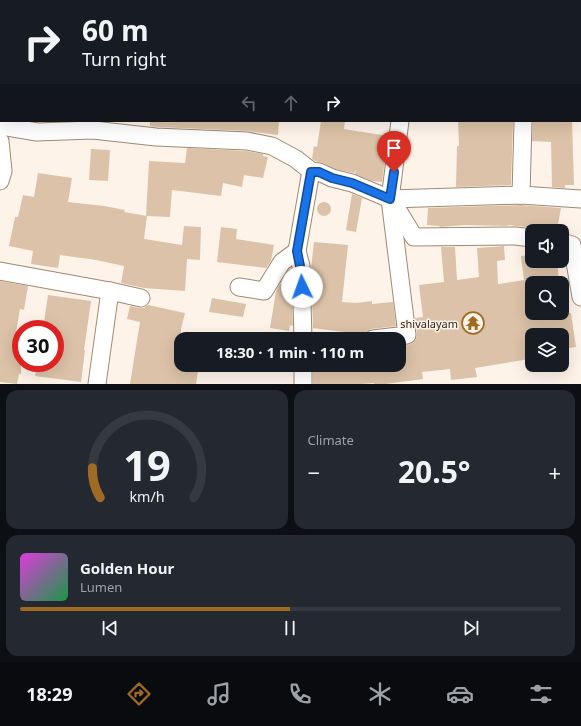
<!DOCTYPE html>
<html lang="en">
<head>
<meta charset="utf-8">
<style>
  :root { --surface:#171b24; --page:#242831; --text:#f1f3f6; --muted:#9ea1a6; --line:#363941; --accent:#a06a24 }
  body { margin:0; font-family:"Noto Sans",sans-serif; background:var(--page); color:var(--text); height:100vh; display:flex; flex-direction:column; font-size:15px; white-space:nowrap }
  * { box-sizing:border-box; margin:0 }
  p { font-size:13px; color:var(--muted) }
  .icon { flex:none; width:22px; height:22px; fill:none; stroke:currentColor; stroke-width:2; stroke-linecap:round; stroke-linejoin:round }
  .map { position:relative; height:384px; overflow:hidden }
  .panel { display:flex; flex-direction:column; gap:6px; padding:6px; background:#0d0f14; flex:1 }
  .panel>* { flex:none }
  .banner { position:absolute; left:0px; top:0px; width:581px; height:122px; box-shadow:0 4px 16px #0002; background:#171b24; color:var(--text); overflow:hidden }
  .controls { position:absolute; left:525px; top:224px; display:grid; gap:8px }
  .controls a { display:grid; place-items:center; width:44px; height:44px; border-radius:8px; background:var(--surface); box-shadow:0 4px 16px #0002; font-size:20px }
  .speed { position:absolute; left:12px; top:320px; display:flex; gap:8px; font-size:20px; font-weight:700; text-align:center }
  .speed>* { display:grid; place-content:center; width:52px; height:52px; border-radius:50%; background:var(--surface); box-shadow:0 4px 16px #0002; line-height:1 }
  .speed .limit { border:6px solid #d22; background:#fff; color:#111 }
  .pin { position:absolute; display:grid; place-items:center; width:34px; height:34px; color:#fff; margin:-41px -17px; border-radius:50% 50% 50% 0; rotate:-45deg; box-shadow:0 0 4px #0007 }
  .pin .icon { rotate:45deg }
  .me { position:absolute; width:44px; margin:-22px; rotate:357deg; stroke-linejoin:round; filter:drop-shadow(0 0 3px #0008) }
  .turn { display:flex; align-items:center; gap:14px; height:84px; padding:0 16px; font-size:18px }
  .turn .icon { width:52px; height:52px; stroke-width:2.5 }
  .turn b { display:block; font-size:28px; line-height:34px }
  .lanes { display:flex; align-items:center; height:38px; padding:0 16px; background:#0003; justify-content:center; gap:20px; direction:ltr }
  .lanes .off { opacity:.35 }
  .big { font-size:30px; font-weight:700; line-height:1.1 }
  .panel .tile { flex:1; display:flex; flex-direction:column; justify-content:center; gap:6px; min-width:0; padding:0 14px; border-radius:12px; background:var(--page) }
  .panel .dial { align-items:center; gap:0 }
  .dial svg { height:104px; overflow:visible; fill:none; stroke:var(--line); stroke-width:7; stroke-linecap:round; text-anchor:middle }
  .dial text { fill:var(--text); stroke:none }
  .song { display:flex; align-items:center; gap:12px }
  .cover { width:48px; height:48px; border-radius:6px; background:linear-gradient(135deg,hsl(300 70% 55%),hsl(140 70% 35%)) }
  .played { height:4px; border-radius:2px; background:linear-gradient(90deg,var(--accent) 50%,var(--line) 50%) }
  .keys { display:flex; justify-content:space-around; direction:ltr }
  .heat { display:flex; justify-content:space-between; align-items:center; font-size:22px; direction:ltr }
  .panel .tiles { flex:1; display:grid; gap:6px; grid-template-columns:1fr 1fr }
  .tile:last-child { grid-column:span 2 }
  .trip { position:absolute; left:174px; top:332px; width:232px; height:40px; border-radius:12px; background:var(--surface); box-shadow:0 4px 16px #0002; font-weight:700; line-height:40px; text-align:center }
  .dock { display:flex; height:64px; justify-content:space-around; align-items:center; background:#090b0e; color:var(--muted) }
  .dock .icon { width:28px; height:28px }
  .dock .current { color:var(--accent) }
  .dock b { font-size:18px; color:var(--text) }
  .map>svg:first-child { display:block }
  .building { fill:#dbc2a8 }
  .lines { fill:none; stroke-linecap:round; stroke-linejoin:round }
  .minor-casing { stroke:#a08970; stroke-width:19 }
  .minor { stroke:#fff; stroke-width:17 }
  .route-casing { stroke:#114b97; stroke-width:10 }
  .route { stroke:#1a73e8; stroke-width:7 }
  .labels { text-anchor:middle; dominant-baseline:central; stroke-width:3; stroke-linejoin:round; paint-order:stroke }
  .poi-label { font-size:11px; fill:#271e14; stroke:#fef3e9; text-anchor:end }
</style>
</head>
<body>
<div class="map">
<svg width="581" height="384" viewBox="0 0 581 384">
  <rect width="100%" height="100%" fill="#fef3e9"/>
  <g class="building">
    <path d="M150 121H279L278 135 247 131 157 127 150 126Z"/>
    <path d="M321 121H345L344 129 388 136 382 182 372 181 355 174 356 170 354 173 335 169 323 163 315 161 312 159 314 146 317 147Z"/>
    <path d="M458 121H513L511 185 456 187 457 146H459Z"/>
    <path d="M533 121H547V122L572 121 574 185H565V188L552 187 551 142 532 141Z"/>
    <path d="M187 148 246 151 263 154V156L268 157 263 178 244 175 242 187 223 183 221 196 172 190 170 217 146 216 149 161 185 163Z"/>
    <path d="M91 149 110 150 108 181 89 180Z"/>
    <path d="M38 173 72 178 68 202 104 206 125 210 124 212 147 216 144 239 182 245 184 226 201 227 200 260 187 259 185 291 144 288 121 283 124 266 96 260 60 255 58 268 31 264 33 251 9 246 15 217H18L23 195 34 197Z"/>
    <path d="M352 194 362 198 356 232 346 230Z"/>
    <circle cx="324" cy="209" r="7"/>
    <path d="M521 205 561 208 557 230 534 226V228L508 225V226L466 225 440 227 439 226 427 225 428 208Z"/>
    <path d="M221 227 237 229 236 239 274 245 271 261 266 268 217 262Z"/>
    <path d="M314 242 348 245 342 302 356 303 372 301V304L393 302 396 326 371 329 367 331 364 335 363 339H352V333L313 328 311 268Z"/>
    <path d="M504 246 505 260 497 261 498 284 524 280 521 256 532 255V261H557L559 281 532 283V313H571L576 347 562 349V335H532V354H528L529 359 475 368 477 377 451 380 450 369 422 372 423 379 386 384H374V383L361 384H313V365H399V346L408 345 413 343 416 339 417 334 415 318 423 317 419 285 444 282 441 247H455L457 280 479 277 477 248Z"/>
    <path d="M289 269 291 270 293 326 290 325 289 331 270 328 276 291Z"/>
    <path d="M0 281 28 286 24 310 20 309 15 338 21 339V374H19L17 384 0 382Z"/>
    <path d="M48 295 91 301 84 350H85L81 382 35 376 37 363H55V329H43Z"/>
    <path d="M212 298 246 304 243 317 209 312Z"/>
    <path d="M148 305 185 313 181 329V365H199L196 384H130L140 322 127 319 130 306 139 308H144Z"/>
  </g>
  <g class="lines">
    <g class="minor-casing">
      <g id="minor">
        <path d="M38 1V0"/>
        <path d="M237 1 245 0"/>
        <path d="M413 1 414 0"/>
        <path d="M526 1V0"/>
        <path d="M0 126 37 132 93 130 156 137 247 141 272 146 296 159 311 171 319 172 332 178 352 183 390 199 521 195 581 199"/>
        <path d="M0 141 3 171 0 181"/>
        <path d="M521 195 523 121"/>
        <path d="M394 204 414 237 515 236 532 238"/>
        <path d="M562 242 572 245 581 297"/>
        <path d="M0 271 110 291 141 298"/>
        <path d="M239 287 264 291 282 262 297 251"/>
        <path d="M303 339 301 266 297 251 311 171"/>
        <path d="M373 339 407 335 390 199 400 121"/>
        <path d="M97 384 110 291"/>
        <path d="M303 384V365"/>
      </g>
    </g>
    <use href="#minor" class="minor"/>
  </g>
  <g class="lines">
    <g class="route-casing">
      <path id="route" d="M302 287 300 266 297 251 311 172H319L332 178 352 183 390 199 394 172"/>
    </g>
    <use href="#route" class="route"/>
  </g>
  <defs>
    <g id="temple-ring" transform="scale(1.15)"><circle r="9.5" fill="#fef3e9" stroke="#a06a24" stroke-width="1.5"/><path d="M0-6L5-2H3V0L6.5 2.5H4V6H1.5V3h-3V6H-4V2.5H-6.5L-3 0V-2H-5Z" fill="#a06a24"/></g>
  </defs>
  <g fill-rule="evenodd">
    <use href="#temple-ring" x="473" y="323"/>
  </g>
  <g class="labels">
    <g class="poi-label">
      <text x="458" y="323">shivalayam</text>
    </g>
  </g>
</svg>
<div class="controls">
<a><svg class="icon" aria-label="sound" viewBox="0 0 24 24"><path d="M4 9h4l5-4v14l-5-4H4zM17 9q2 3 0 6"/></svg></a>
<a><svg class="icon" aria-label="search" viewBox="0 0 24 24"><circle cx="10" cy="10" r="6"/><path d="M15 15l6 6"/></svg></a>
<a><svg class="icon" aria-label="layers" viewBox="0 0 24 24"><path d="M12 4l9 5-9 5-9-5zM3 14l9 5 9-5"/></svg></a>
</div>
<div class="speed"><div class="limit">30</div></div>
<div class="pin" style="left:394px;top:172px;background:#d93025"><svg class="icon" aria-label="arrive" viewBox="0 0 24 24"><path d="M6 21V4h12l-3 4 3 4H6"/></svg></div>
<svg class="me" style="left:302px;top:287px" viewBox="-20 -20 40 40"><circle r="19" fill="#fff"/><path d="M0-13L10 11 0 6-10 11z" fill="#1a73e8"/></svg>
<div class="trip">18:30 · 1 min · 110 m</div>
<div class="banner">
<div class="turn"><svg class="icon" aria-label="right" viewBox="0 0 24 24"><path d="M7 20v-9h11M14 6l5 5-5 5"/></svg><div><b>60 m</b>Turn right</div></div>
<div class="lanes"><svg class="icon off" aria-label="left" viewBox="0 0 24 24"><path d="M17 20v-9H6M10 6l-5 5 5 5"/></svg><svg class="icon off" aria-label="ahead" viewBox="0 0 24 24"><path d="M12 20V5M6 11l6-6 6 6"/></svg><svg class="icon" aria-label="right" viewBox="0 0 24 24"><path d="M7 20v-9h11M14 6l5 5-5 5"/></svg></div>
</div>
</div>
<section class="panel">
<div class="tiles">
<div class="tile dial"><svg viewBox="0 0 100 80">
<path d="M14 69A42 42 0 1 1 86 69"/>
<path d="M14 69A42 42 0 0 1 8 46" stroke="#a06a24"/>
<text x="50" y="56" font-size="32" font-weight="700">19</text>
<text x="50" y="72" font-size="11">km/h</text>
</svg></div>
<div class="tile"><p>Climate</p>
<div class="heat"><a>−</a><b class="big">20.5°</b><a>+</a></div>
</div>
<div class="tile">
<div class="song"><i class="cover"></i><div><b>Golden Hour</b><p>Lumen</p></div></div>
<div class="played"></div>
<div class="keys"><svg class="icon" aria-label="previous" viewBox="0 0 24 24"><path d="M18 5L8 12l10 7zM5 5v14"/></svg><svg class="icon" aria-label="pause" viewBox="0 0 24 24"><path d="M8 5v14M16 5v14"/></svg><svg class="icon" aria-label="next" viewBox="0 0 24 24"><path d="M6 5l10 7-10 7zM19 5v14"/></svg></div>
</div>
</div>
</section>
<nav class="dock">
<b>18:29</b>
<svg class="icon current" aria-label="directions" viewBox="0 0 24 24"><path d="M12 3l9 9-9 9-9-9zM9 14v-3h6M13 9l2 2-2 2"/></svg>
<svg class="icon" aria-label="music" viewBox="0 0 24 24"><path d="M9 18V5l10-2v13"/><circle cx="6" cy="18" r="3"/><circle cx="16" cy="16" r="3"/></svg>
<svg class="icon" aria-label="phone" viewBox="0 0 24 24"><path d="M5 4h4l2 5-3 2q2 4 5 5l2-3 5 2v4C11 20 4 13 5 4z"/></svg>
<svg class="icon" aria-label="climate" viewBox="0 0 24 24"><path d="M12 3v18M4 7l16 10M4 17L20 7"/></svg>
<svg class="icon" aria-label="car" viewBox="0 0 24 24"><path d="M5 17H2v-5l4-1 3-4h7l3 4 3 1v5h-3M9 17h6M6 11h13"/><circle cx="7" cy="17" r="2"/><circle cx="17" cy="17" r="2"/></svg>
<svg class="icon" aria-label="filters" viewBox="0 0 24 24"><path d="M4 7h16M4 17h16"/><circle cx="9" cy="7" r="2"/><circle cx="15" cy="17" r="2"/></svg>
</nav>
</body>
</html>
